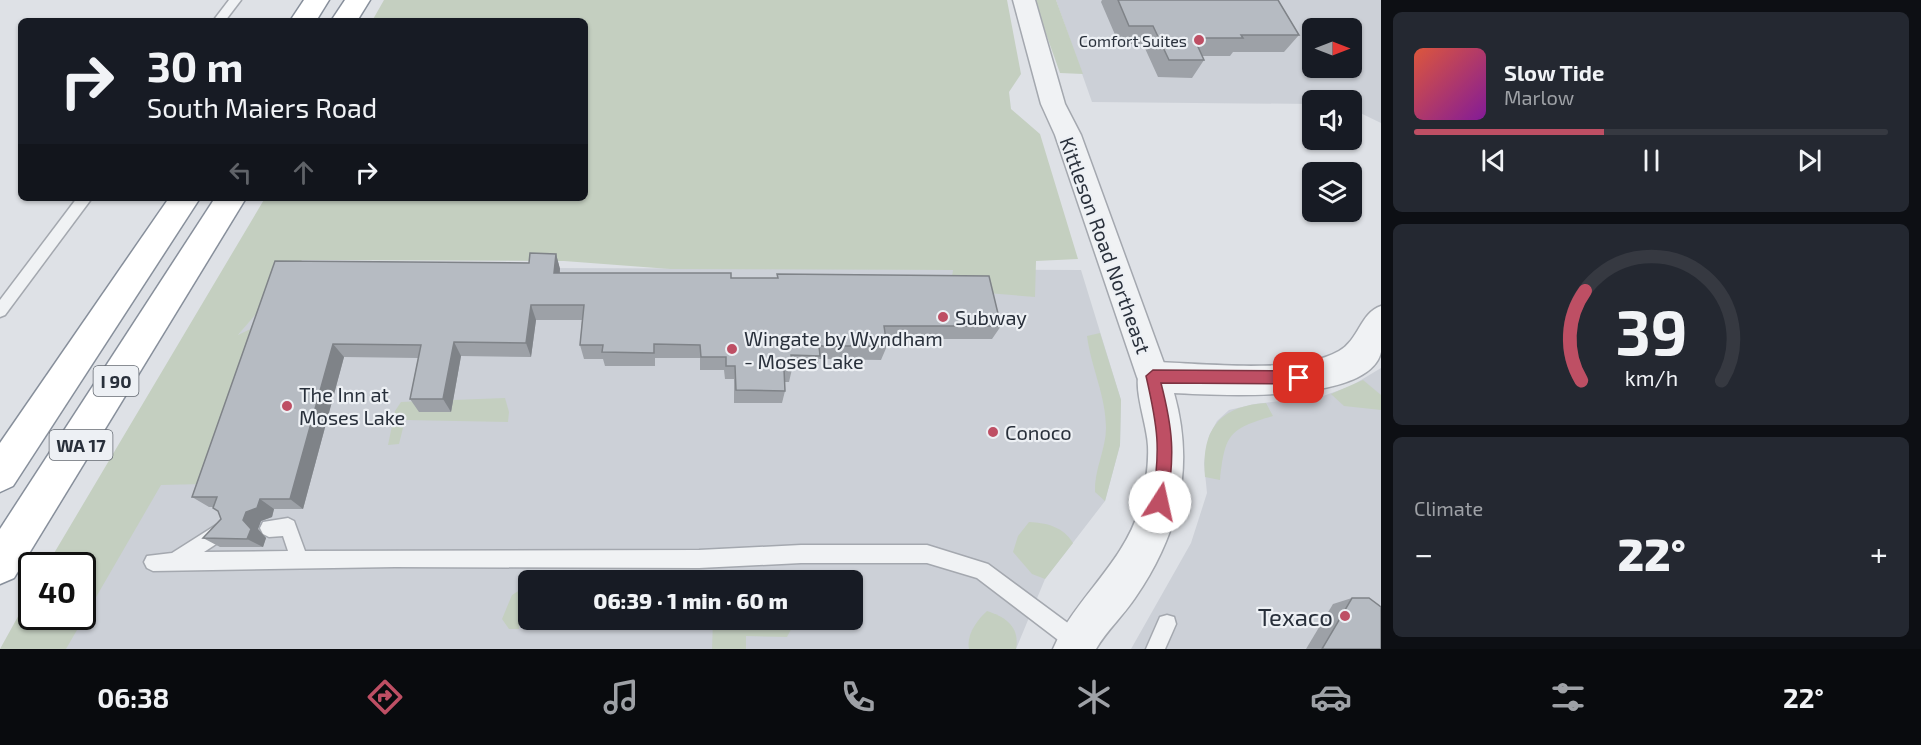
<!DOCTYPE html>
<html lang="en">
<head>
<meta charset="utf-8">
<style>
  :root { --surface:#171b24; --page:#242831; --text:#f1f3f6; --muted:#9ea1a6; --line:#363941; --accent:#be4f64 }
  body { margin:0; font-family:"Exo 2",sans-serif; background:var(--page); color:var(--text); height:100vh; display:flex; flex-direction:column; font-size:22px; white-space:nowrap }
  * { box-sizing:border-box; margin:0 }
  p { font-size:20px; color:var(--muted) }
  .icon { flex:none; width:33px; height:33px; fill:none; stroke:currentColor; stroke-width:2; stroke-linecap:round; stroke-linejoin:round }
  .map { position:relative; flex:1; overflow:hidden }
  .sheet { display:flex; flex-direction:column; gap:12px; padding:12px; background:#0d0f14; width:540px }
  .sheet>* { flex:none }
  .hud { position:absolute; left:18px; top:18px; width:570px; height:183px; border-radius:9px; box-shadow:0 2px 4px #0004; background:#171b24; color:var(--text); overflow:hidden }
  .needle { width:39px; rotate:90deg }
  .controls { position:absolute; left:1302px; top:18px; display:grid; gap:12px }
  .controls a { display:grid; place-items:center; width:60px; height:60px; border-radius:9px; background:var(--surface); box-shadow:0 2px 4px #0004; font-size:30px }
  .speed { position:absolute; left:18px; top:552px; display:flex; gap:12px; font-size:30px; font-weight:700; text-align:center }
  .speed>* { display:grid; place-content:center; width:78px; height:78px; border-radius:50%; background:var(--surface); box-shadow:0 2px 4px #0004; line-height:1 }
  .speed .limit { border:3px solid #111; border-radius:9px; background:#fff; color:#111 }
  .pin { position:absolute; display:grid; place-items:center; width:51px; height:51px; color:#fff; margin:-26px; border-radius:12px; box-shadow:0 3px 9px #0006 }
  .me { position:absolute; width:66px; margin:-33px; rotate:10deg; stroke-linejoin:round; filter:drop-shadow(0 0 4px #0008) }
  .turn { display:flex; align-items:center; gap:21px; height:126px; padding:0 30px; font-size:27px }
  .turn .icon { width:78px; height:78px; stroke-width:2.5 }
  .turn b { display:block; font-size:42px; line-height:51px }
  .lanes { display:flex; align-items:center; height:57px; padding:0 30px; background:#0003; justify-content:center; gap:30px; direction:ltr }
  .lanes .off { opacity:.35 }
  .big { font-size:45px; font-weight:800; line-height:1.1 }
  .sheet .tile { flex:1; display:flex; flex-direction:column; justify-content:center; gap:9px; min-width:0; padding:0 21px; border-radius:9px; background:var(--page) }
  .sheet .dial { align-items:center; gap:0 }
  .dial svg { height:156px; overflow:visible; fill:none; stroke:var(--line); stroke-width:7; stroke-linecap:round; text-anchor:middle }
  .dial text { fill:var(--text); stroke:none }
  .song { display:flex; align-items:center; gap:18px }
  .cover { width:72px; height:72px; border-radius:9px; background:linear-gradient(135deg,hsl(10 70% 55%),hsl(290 70% 35%)) }
  .played { height:6px; border-radius:3px; background:linear-gradient(90deg,var(--accent) 40%,var(--line) 40%) }
  .keys { display:flex; justify-content:space-around; direction:ltr }
  .heat { display:flex; justify-content:space-between; align-items:center; font-size:33px; direction:ltr }
  .trip { position:absolute; left:518px; top:570px; width:345px; height:60px; border-radius:9px; background:var(--surface); box-shadow:0 2px 4px #0004; font-weight:800; line-height:60px; text-align:center }
  .menu { display:flex; height:96px; justify-content:space-around; align-items:center; background:#090b0e; color:var(--muted) }
  .menu .icon { width:42px; height:42px }
  .menu .active { color:var(--accent) }
  .menu b { font-size:27px; color:var(--text) }
  main { display:flex; flex:1; min-height:0 }
  .map>svg:first-child { display:block }
  .built { fill:#ccd0d7; fill-rule:evenodd }
  .green { fill:#c4cfc0 }
  .lines { fill:none; stroke-linecap:round; stroke-linejoin:round }
  .service-casing { stroke:#a4a8af; stroke-width:3 }
  .minor-casing { stroke:#a4a8af; stroke-width:3 }
  .tertiary-casing { stroke:#a4a8af; stroke-width:3 }
  .motorway-casing { stroke:#878f9b; stroke-width:3 }
  .service { fill:#f0f2f4; fill-rule:evenodd }
  .minor { fill:#f0f2f4; fill-rule:evenodd }
  .tertiary { fill:#f0f2f4; fill-rule:evenodd }
  .motorway { fill:#fff; fill-rule:evenodd }
  .wall { fill:#9da1a7 }
  .shaded-wall { fill:#7f8388 }
  .building { fill:#b6bbc2; stroke:#7f8388; stroke-width:1.5 }
  .route { fill:#be4f64; stroke:#7c3341; stroke-width:1.5 }
  .poi-dot { fill:#be4f64; stroke:#edf0f4; stroke-width:2 }
  .labels { text-anchor:middle; dominant-baseline:central; stroke-width:4.5; stroke-linejoin:round; paint-order:stroke }
  .far-poi-label { font-size:16px; fill:#29303b; stroke:#edf0f4; text-anchor:end }
  .shield { fill:#edf0f4; stroke:#646a72; stroke-width:1.5 }
  .shield-label { font-size:18px; font-weight:bold; fill:#29303b }
  .street-label { font-size:20px; fill:#29303b; stroke:#edf0f4 }
  .poi-label { font-size:20px; fill:#29303b; stroke:#edf0f4; text-anchor:start }
  .near-poi-label { font-size:24px; fill:#29303b; stroke:#edf0f4; text-anchor:end }
</style>
</head>
<body>
<main>
<div class="map">
<svg width="1381" height="649" viewBox="0 0 1381 649">
  <rect width="100%" height="100%" fill="#dee1e6"/>
  <g class="built">
    <path d="M1056 0H1381V123L1352 109V100H1312V104L1092 102ZM1312 28H1352V68H1312Z"/>
    <path d="M535 268 1081 270 1121 400 1120 445 1105 501 1045 579 1016 649H54L82 616 237 336 287 276ZM528 580H852V620H528Z"/>
    <path d="M1381 368V649H1131L1191 543 1207 493 1204 463 1209 436 1217 421 1229 410 1255 404 1323 396 1351 386Z"/>
  </g>
  <g class="green">
    <path d="M384 0H1007L1021 74 1009 92 1011 109 1040 134 1078 259 1036 261 1035 297 950 290 953 270 670 269 564 261 302 260 238 335 273 318 204 484 161 485 66 649H0L31 593 32 616H82V566L47 565 265 198H585V21H372Z"/>
    <path d="M1034 0H1056L1083 74 1060 73Z"/>
    <path d="M1100 333 1121 400 1120 445 1105 501 1095 492C1094 470 1106 449 1106 428 1106 396 1091 367 1087 336Z"/>
    <path d="M1363 380 1381 395V410L1344 406 1331 394Z"/>
    <path d="M505 398 509 412 508 422 405 420 399 444 388 445 395 411 401 402 421 401 419 412H450L453 400Z"/>
    <path d="M1266 403 1273 416C1229 429 1225 434 1220 480L1205 477C1201 430 1219 406 1266 403Z"/>
    <path d="M1029 522C1048 523 1063 527 1073 543L1045 579 1032 574 1013 552 1018 536Z"/>
    <path d="M528 585V601L522 606 519 629H509L502 619 512 595Z"/>
    <path d="M987 611C1006 617 1020 627 1016 649H969C966 635 977 620 987 611Z"/>
    <path d="M713 620H796L787 637 746 636V649H712Z"/>
  </g>
  <g class="lines">
    <g class="service-casing">
      <g id="service">
        <path d="M229 0H241L225 21H213Z"/>
        <path d="M77 198H92L5 315 0 317V300Z"/>
        <path d="M288 518 294 521 305 551 699 550 801 545H927L988 564 1084 635 1086 642 1084 649H1070L977 578 927 563H801L699 568 395 567 153 571 147 568 144 562 147 556 172 553 224 520 230 523 233 529 230 535 204 552 288 551 283 536 269 537 263 534 260 528 263 522Z"/>
        <path d="M1167 615 1174 617 1176 624 1165 649H1146L1160 617Z"/>
      </g>
    </g>
    <g class="minor-casing">
      <path id="minor" d="M1013 0H1035L1065 104 1081 135 1169 377 1164 387 1153 391 1142 387 1137 377 1055 135 1041 104Z"/>
    </g>
    <g class="tertiary-casing">
      <path id="tertiary" d="M1381 306C1381 320 1381 338 1381 352 1369 405 1214 395 1174 393 1195 468 1179 534 1135 598 1123 616 1107 630 1096 649H1053C1075 598 1123 564 1139 510 1145 489 1149 468 1148 446 1147 422 1131 386 1141 366L1153 362C1202 363 1297 375 1339 351 1359 340 1360 313 1381 306Z"/>
    </g>
    <g class="motorway-casing">
      <g id="motorway">
        <path d="M304 0H329L316 21H290Z"/>
        <path d="M345 0H370L357 21H331Z"/>
        <path d="M169 198H200L13 486 0 492V443Z"/>
        <path d="M215 198H246L14 578 0 584V529Z"/>
      </g>
    </g>
    <use href="#service" class="service"/>
    <use href="#minor" class="minor"/>
    <use href="#tertiary" class="tertiary"/>
    <use href="#motorway" class="motorway"/>
  </g>
  <g class="wall">
    <path d="M1102 0H1278L1299 35 1284 52H1233L1230 56H1202L1204 60 1192 78 1158 77 1143 44H1119L1101 2Z"/>
    <path d="M556 254 560 269V273L731 278H777V274L1001 326 992 339H886L887 346 881 360 819 359 816 369H792L789 382H785V391L782 403H734V379H725L724 370H700V358H655V366H605L603 359H584L580 345 582 320H536L531 357 461 356 451 412H419L410 399 418 358 344 357 303 509H274L272 517 261 521 258 529 266 538 263 547H220L203 538 221 519 218 511 213 507H209L192 497 275 261 529 263Z"/>
    <path d="M1352 598 1381 649H1306L1333 604Z"/>
  </g>
  <g class="shaded-wall">
    <path d="M556 254 560 269 558 287 554 273Z"/>
    <path d="M531 305 536 320 531 357 526 343Z"/>
    <path d="M454 342 461 356 451 412 443 399Z"/>
    <path d="M333 344 344 357 303 509 290 499Z"/>
    <path d="M260 499 274 509 272 517 261 521 258 529 266 538 263 547 247 539 243 520 246 512Z"/>
  </g>
  <g class="building">
    <path d="M1118 0H1278L1299 35H1241L1243 38H1194L1204 60H1169L1153 26H1129Z"/>
    <path d="M530 253 556 254 554 273H731V278H778L777 274 989 276 1001 326H884L887 346H819L820 356 791 355 792 369H784L785 391 736 390 735 366H726V357H701L700 345 654 344V353L602 352 603 345H580L584 305H531L526 343 454 342 443 399H410L421 345 333 344 290 499H260L257 508 246 512 243 520 251 529 247 539 203 538 221 519 218 511 213 508 217 497H192L275 261 529 263Z"/>
    <path d="M1352 598H1369L1381 607V649H1322Z"/>
  </g>
  <path class="route" d="M1153 370 1299 371 1306 378 1299 384 1161 383C1173 430 1175 455 1167 502L1165 508 1160 510 1154 508 1152 502C1161 450 1158 428 1146 376Z"/>
  <g class="poi-dot">
    <circle cx="1199" cy="40" r="6"/>
    <circle cx="943" cy="317" r="6"/>
    <circle cx="732" cy="349" r="6"/>
    <circle cx="287" cy="406" r="6"/>
    <circle cx="993" cy="432" r="6"/>
    <circle cx="1345" cy="616" r="6"/>
  </g>
  <g class="labels">
    <g class="far-poi-label">
      <text x="1187" y="40">Comfort Suites</text>
    </g>
    <g class="shield">
      <rect x="93.5" y="366" width="45" height="30" rx="4.5"/>
      <rect x="49.5" y="430" width="63" height="30" rx="4.5"/>
    </g>
    <g class="shield-label">
      <text x="116" y="381">I 90</text>
      <text x="81" y="445">WA 17</text>
    </g>
    <g class="street-label">
      <text transform="translate(1106 245) rotate(70)">Kittleson Road Northeast</text>
    </g>
    <g class="poi-label">
      <text x="955" y="317">Subway</text>
      <text x="744" y="338">Wingate by Wyndham<tspan x="744" dy="23">- Moses Lake</tspan></text>
      <text x="299" y="394">The Inn at<tspan x="299" dy="23">Moses Lake</tspan></text>
      <text x="1005" y="432">Conoco</text>
    </g>
    <g class="near-poi-label">
      <text x="1333" y="616">Texaco</text>
    </g>
  </g>
</svg>
<div class="controls">
<a><svg class="needle" viewBox="-14 -14 28 28"><path d="M0-13l5 13h-10z" fill="#e53935"/><path d="M0 13l5-13h-10z" fill="#9ea1a6"/></svg></a>
<a><svg class="icon" aria-label="sound" viewBox="0 0 24 24"><path d="M4 9h4l5-4v14l-5-4H4zM17 9q2 3 0 6"/></svg></a>
<a><svg class="icon" aria-label="layers" viewBox="0 0 24 24"><path d="M12 4l9 5-9 5-9-5zM3 14l9 5 9-5"/></svg></a>
</div>
<div class="speed"><div class="limit">40</div></div>
<div class="pin" style="left:1299px;top:378px;background:#d93025"><svg class="icon" aria-label="arrive" viewBox="0 0 24 24"><path d="M6 21V4h12l-3 4 3 4H6"/></svg></div>
<svg class="me" style="left:1160px;top:502px" viewBox="-20 -20 40 40"><circle r="19" fill="#fff"/><path d="M0-13L10 11 0 6-10 11z" fill="#be4f64"/></svg>
<div class="trip">06:39 · 1 min · 60 m</div>
<div class="hud">
<div class="turn"><svg class="icon" aria-label="right" viewBox="0 0 24 24"><path d="M7 20v-9h11M14 6l5 5-5 5"/></svg><div><b>30 m</b>South Maiers Road</div></div>
<div class="lanes"><svg class="icon off" aria-label="left" viewBox="0 0 24 24"><path d="M17 20v-9H6M10 6l-5 5 5 5"/></svg><svg class="icon off" aria-label="ahead" viewBox="0 0 24 24"><path d="M12 20V5M6 11l6-6 6 6"/></svg><svg class="icon" aria-label="right" viewBox="0 0 24 24"><path d="M7 20v-9h11M14 6l5 5-5 5"/></svg></div>
</div>
</div>
<section class="sheet">
<div class="tile">
<div class="song"><i class="cover"></i><div><b>Slow Tide</b><p>Marlow</p></div></div>
<div class="played"></div>
<div class="keys"><svg class="icon" aria-label="previous" viewBox="0 0 24 24"><path d="M18 5L8 12l10 7zM5 5v14"/></svg><svg class="icon" aria-label="pause" viewBox="0 0 24 24"><path d="M8 5v14M16 5v14"/></svg><svg class="icon" aria-label="next" viewBox="0 0 24 24"><path d="M6 5l10 7-10 7zM19 5v14"/></svg></div>
</div>
<div class="tile dial"><svg viewBox="0 0 100 80">
<path d="M14 69A42 42 0 1 1 86 69"/>
<path d="M14 69A42 42 0 0 1 16 23" stroke="#be4f64"/>
<text x="50" y="56" font-size="32" font-weight="700">39</text>
<text x="50" y="72" font-size="11">km/h</text>
</svg></div>
<div class="tile"><p>Climate</p>
<div class="heat"><a>−</a><b class="big">22°</b><a>+</a></div>
</div>
</section>
</main>
<nav class="menu">
<b>06:38</b>
<svg class="icon active" aria-label="directions" viewBox="0 0 24 24"><path d="M12 3l9 9-9 9-9-9zM9 14v-3h6M13 9l2 2-2 2"/></svg>
<svg class="icon" aria-label="music" viewBox="0 0 24 24"><path d="M9 18V5l10-2v13"/><circle cx="6" cy="18" r="3"/><circle cx="16" cy="16" r="3"/></svg>
<svg class="icon" aria-label="phone" viewBox="0 0 24 24"><path d="M5 4h4l2 5-3 2q2 4 5 5l2-3 5 2v4C11 20 4 13 5 4z"/></svg>
<svg class="icon" aria-label="climate" viewBox="0 0 24 24"><path d="M12 3v18M4 7l16 10M4 17L20 7"/></svg>
<svg class="icon" aria-label="car" viewBox="0 0 24 24"><path d="M5 17H2v-5l4-1 3-4h7l3 4 3 1v5h-3M9 17h6M6 11h13"/><circle cx="7" cy="17" r="2"/><circle cx="17" cy="17" r="2"/></svg>
<svg class="icon" aria-label="filters" viewBox="0 0 24 24"><path d="M4 7h16M4 17h16"/><circle cx="9" cy="7" r="2"/><circle cx="15" cy="17" r="2"/></svg>
<b>22°</b>
</nav>
</body>
</html>
